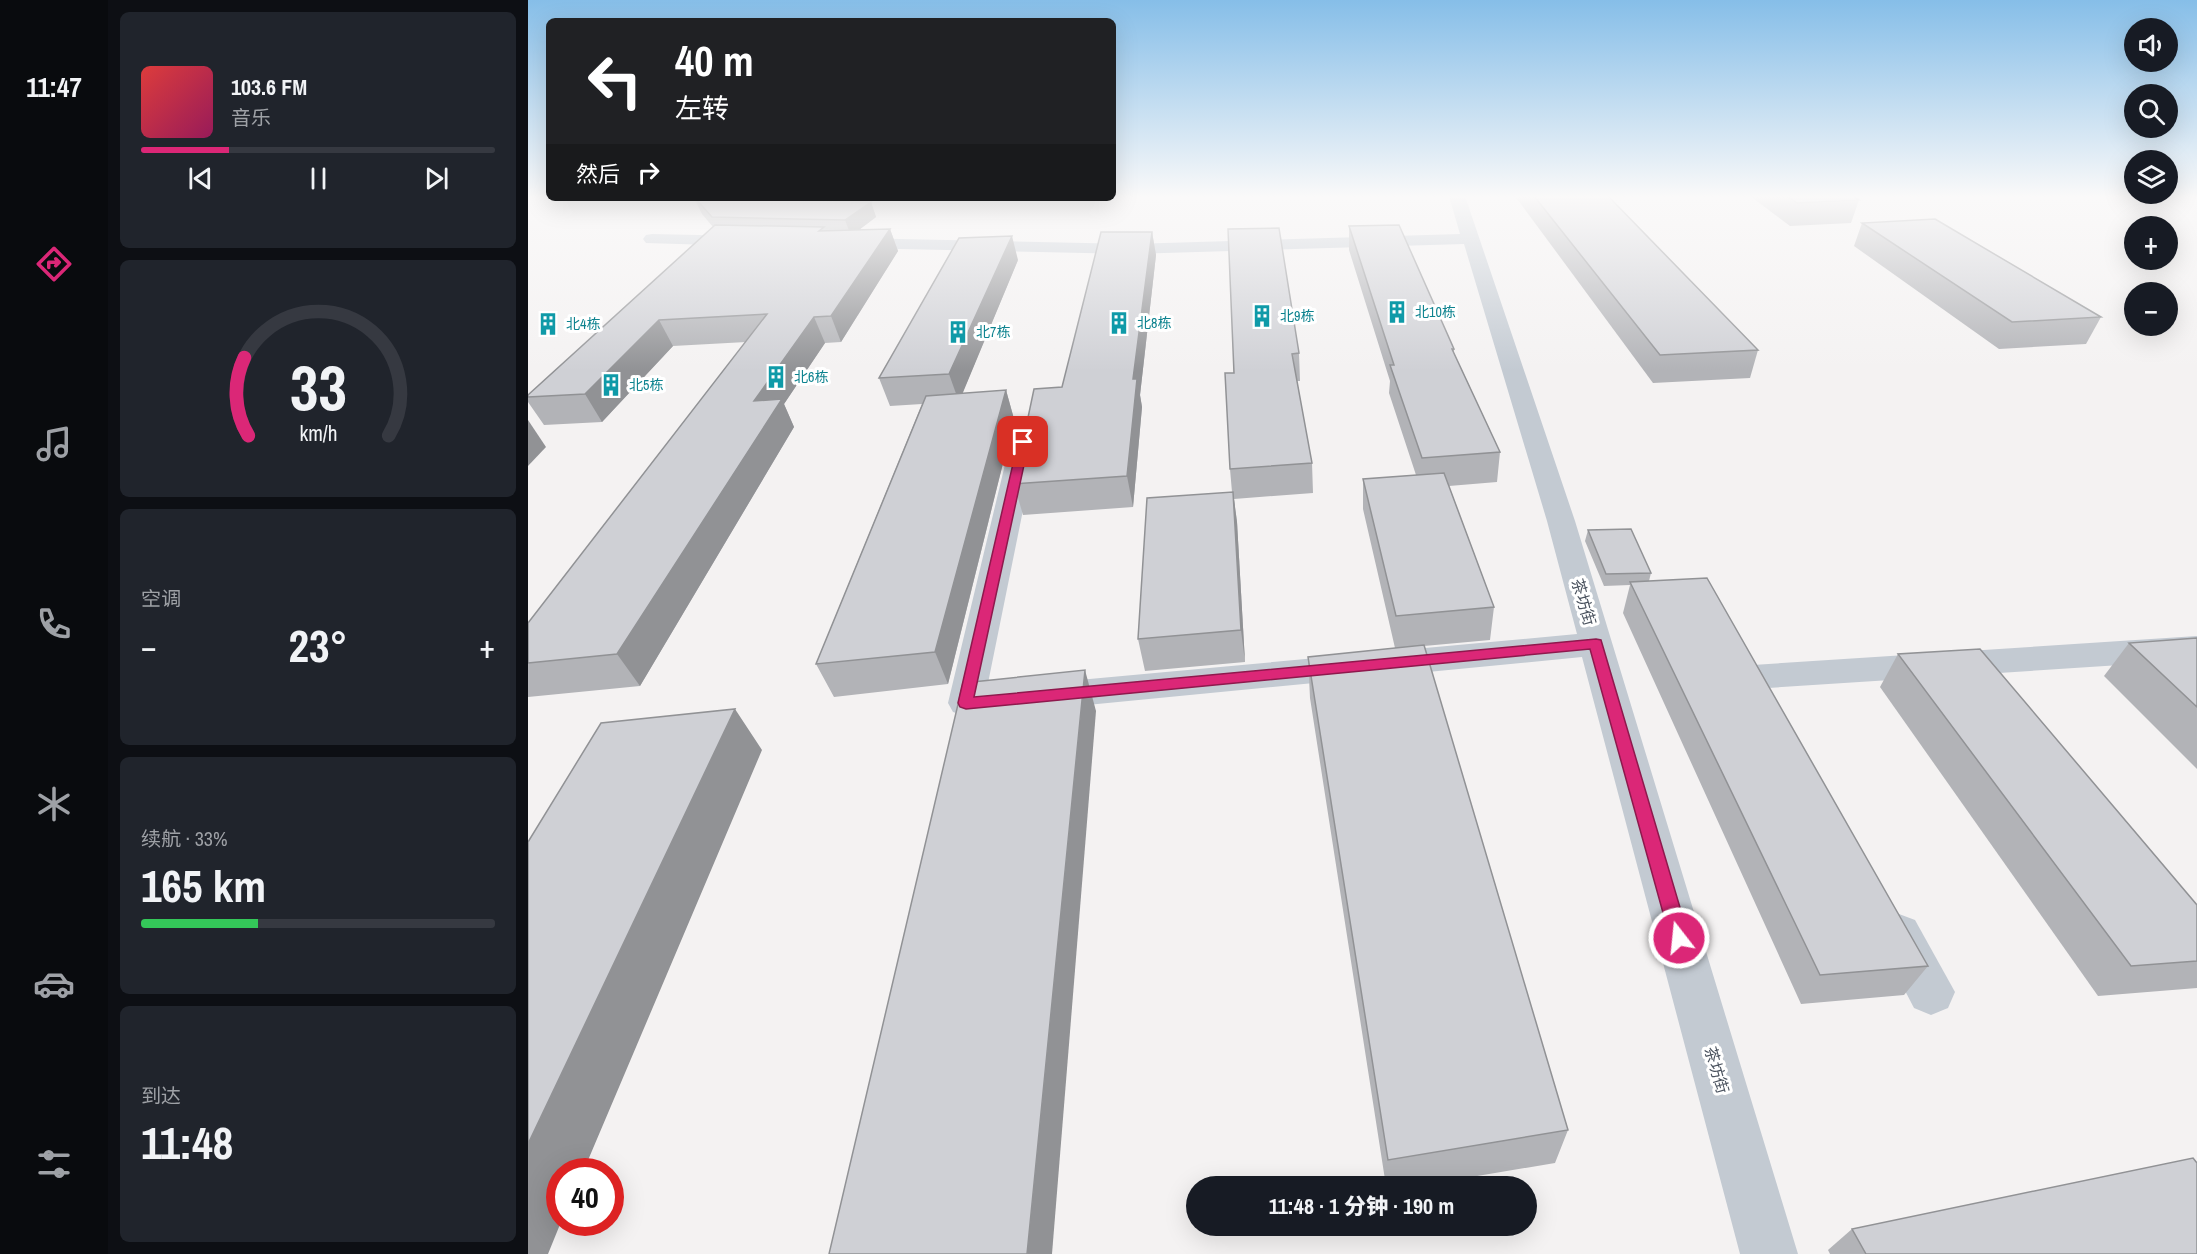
<!DOCTYPE html>
<html lang="zh">
<head>
<meta charset="utf-8">
<style>
  :root { --surface:#171b24; --page:#20242c; --text:#f1f3f6; --muted:#9ea1a6; --line:#363941; --accent:#db2777 }
  body { margin:0; font-family:"Archivo Narrow","Noto Sans SC",sans-serif; background:var(--page); color:var(--text); height:100vh; display:flex; flex-direction:column; font-size:22px; white-space:nowrap }
  * { box-sizing:border-box; margin:0 }
  p { font-size:20px; color:var(--muted) }
  .icon { flex:none; width:33px; height:33px; fill:none; stroke:currentColor; stroke-width:2; stroke-linecap:round; stroke-linejoin:round }
  .map { position:relative; flex:1; overflow:hidden }
  .drawer { display:flex; flex-direction:column; gap:12px; padding:12px; background:#0d0f14; width:420px }
  .drawer>* { flex:none }
  .guide { position:absolute; left:18px; top:18px; width:570px; height:183px; border-radius:9px; box-shadow:0 6px 24px #0002; background:#202124; color:#fff; overflow:hidden }
  .tools { position:absolute; left:1596px; top:18px; display:grid; gap:12px }
  .tools a { display:grid; place-items:center; width:54px; height:54px; border-radius:50%; background:var(--surface); box-shadow:0 6px 24px #0002; font-size:30px }
  .speed { position:absolute; left:18px; top:1158px; display:flex; gap:12px; font-size:30px; font-weight:700; text-align:center }
  .speed>* { display:grid; place-content:center; width:78px; height:78px; border-radius:50%; background:var(--surface); box-shadow:0 6px 24px #0002; line-height:1 }
  .speed .limit { border:9px solid #d22; background:#fff; color:#111 }
  .pin { position:absolute; display:grid; place-items:center; width:51px; height:51px; color:#fff; margin:-26px; border-radius:12px; box-shadow:0 3px 9px #0006 }
  .me { position:absolute; width:66px; margin:-33px; rotate:344deg; stroke-linejoin:round; filter:drop-shadow(0 0 4px #0008) }
  .turn { display:flex; align-items:center; gap:21px; height:126px; padding:0 30px; font-size:27px }
  .turn .icon { width:78px; height:78px; stroke-width:2.5 }
  .turn b { display:block; font-size:42px; line-height:51px }
  .then { display:flex; align-items:center; height:57px; padding:0 30px; background:#0003; gap:12px; font-size:22px }
  .big { font-size:45px; font-weight:800; line-height:1.1 }
  .drawer .widget { flex:1; display:flex; flex-direction:column; justify-content:center; gap:9px; min-width:0; padding:0 21px; border-radius:9px; background:var(--page) }
  .drawer .dial { align-items:center; gap:0 }
  .dial svg { height:156px; overflow:visible; fill:none; stroke:var(--line); stroke-width:7; stroke-linecap:round; text-anchor:middle }
  .dial text { fill:var(--text); stroke:none }
  .song { display:flex; align-items:center; gap:18px }
  .cover { width:72px; height:72px; border-radius:9px; background:linear-gradient(135deg,hsl(0 70% 55%),hsl(330 70% 35%)) }
  .played { height:6px; border-radius:3px; background:linear-gradient(90deg,var(--accent) 25%,var(--line) 25%) }
  .keys { display:flex; justify-content:space-around; direction:ltr }
  .heat { display:flex; justify-content:space-between; align-items:center; font-size:33px; direction:ltr }
  .charge { height:9px; border-radius:4px; background:linear-gradient(90deg,#34c759 33%,var(--line) 0) }
  .trip { position:absolute; left:658px; top:1176px; width:351px; height:60px; border-radius:30px; background:var(--surface); box-shadow:0 6px 24px #0002; font-weight:800; line-height:60px; text-align:center }
  main { display:flex; flex:1; min-height:0 }
  .tab-bar { display:flex; flex-direction:column; width:108px; justify-content:space-around; align-items:center; background:#090b0e; color:var(--muted) }
  .tab-bar .icon { width:42px; height:42px }
  .tab-bar .current { color:var(--accent) }
  .tab-bar b { font-size:27px; color:var(--text) }
  .map>svg:first-child { display:block }
  .lines { fill:none; stroke-linecap:round; stroke-linejoin:round }
  .minor { fill:#c3cad2; fill-rule:evenodd }
  .wall { fill:#b2b3b7 }
  .shaded-wall { fill:#919295 }
  .building { fill:#cfd0d5; stroke:#919295; stroke-width:1.5 }
  .route { fill:#db2777; stroke:#8e194d; stroke-width:1.5 }
  .labels { text-anchor:middle; dominant-baseline:central; stroke-width:6; stroke-linejoin:round; paint-order:stroke }
  .far-culture-label { font-size:14px; fill:#0d838f; stroke:#fff; text-anchor:start }
  .street-label { font-size:16px; fill:#4a525e; stroke:#fff }
</style>
</head>
<body>
<main>
<nav class="tab-bar">
<b>11:47</b>
<svg class="icon current" aria-label="directions" viewBox="0 0 24 24"><path d="M12 3l9 9-9 9-9-9zM9 14v-3h6M13 9l2 2-2 2"/></svg>
<svg class="icon" aria-label="music" viewBox="0 0 24 24"><path d="M9 18V5l10-2v13"/><circle cx="6" cy="18" r="3"/><circle cx="16" cy="16" r="3"/></svg>
<svg class="icon" aria-label="phone" viewBox="0 0 24 24"><path d="M5 4h4l2 5-3 2q2 4 5 5l2-3 5 2v4C11 20 4 13 5 4z"/></svg>
<svg class="icon" aria-label="climate" viewBox="0 0 24 24"><path d="M12 3v18M4 7l16 10M4 17L20 7"/></svg>
<svg class="icon" aria-label="car" viewBox="0 0 24 24"><path d="M5 17H2v-5l4-1 3-4h7l3 4 3 1v5h-3M9 17h6M6 11h13"/><circle cx="7" cy="17" r="2"/><circle cx="17" cy="17" r="2"/></svg>
<svg class="icon" aria-label="filters" viewBox="0 0 24 24"><path d="M4 7h16M4 17h16"/><circle cx="9" cy="7" r="2"/><circle cx="15" cy="17" r="2"/></svg>
</nav>
<section class="drawer">
<div class="widget">
<div class="song"><i class="cover"></i><div><b>103.6 FM</b><p>音乐</p></div></div>
<div class="played"></div>
<div class="keys"><svg class="icon" aria-label="previous" viewBox="0 0 24 24"><path d="M18 5L8 12l10 7zM5 5v14"/></svg><svg class="icon" aria-label="pause" viewBox="0 0 24 24"><path d="M8 5v14M16 5v14"/></svg><svg class="icon" aria-label="next" viewBox="0 0 24 24"><path d="M6 5l10 7-10 7zM19 5v14"/></svg></div>
</div>
<div class="widget dial"><svg viewBox="0 0 100 80">
<path d="M14 69A42 42 0 1 1 86 69"/>
<path d="M14 69A42 42 0 0 1 12 29" stroke="#db2777"/>
<text x="50" y="56" font-size="32" font-weight="700">33</text>
<text x="50" y="72" font-size="11">km/h</text>
</svg></div>
<div class="widget"><p>空调</p>
<div class="heat"><a>−</a><b class="big">23°</b><a>+</a></div>
</div>
<div class="widget"><p>续航 · 33%</p><b class="big">165 km</b><div class="charge"></div></div>
<div class="widget"><p>到达</p><b class="big">11:48</b></div>
</section>
<div class="map">
<svg width="1669" height="1254" viewBox="0 0 1669 1254">
  <rect width="100%" height="100%" fill="#f4f2f2"/>
  <g class="lines">
    <g class="minor">
      <path d="M921 196H937L1047 521 1270 1254H1212L1054 657 518 709 505 705 500 696 505 687 518 683 1049 634 1019 521 936 244 603 254 324 248 318 247 315 243 318 239 324 238 603 244 932 234Z"/>
      <path d="M124 234 216 236 222 237 225 241 222 245 216 246 118 243 115 239 118 235Z"/>
      <path d="M498 423 507 426 511 431 459 688 474 692 479 701 474 710 438 716 425 712 420 703 485 431 489 426Z"/>
      <path d="M1669 636V660L1225 689 1213 686 1208 677 1213 668 1225 665Z"/>
      <path d="M1371 914 1387 920 1427 992 1420 1008 1403 1015 1386 1008 1348 935 1355 920Z"/>
    </g>
  </g>
  <g class="wall">
    <path d="M987 196H1080L1230 350 1222 378 1125 383Z"/>
    <path d="M1222 196H1324L1331 200 1323 223 1262 226Z"/>
    <path d="M166 198 343 202 348 217 332 229H362L370 251 313 342 297 343 256 404 266 427 112 686 0 697V623L218 342 145 346 74 422 16 425 0 402V395L185 227 174 214Z"/>
    <path d="M1334 223 1573 317 1558 344 1471 349 1326 246Z"/>
    <path d="M821 226 926 349V353L972 452 969 482 921 486 966 607 962 640 896 646 1040 1130 1027 1163 890 1186H858L782 698 780 657 867 648 835 509V479L888 475 861 393 862 381 821 250Z"/>
    <path d="M700 229 771 353 772 381H769L784 463 785 493 706 499 709 522 717 662 617 671 610 639 704 492 702 469 706 373Z"/>
    <path d="M624 232 628 255 612 395 614 407 605 507 495 515 486 484Z"/>
    <path d="M490 260 434 394 478 390 486 419 420 684 306 697 288 664 394 404 362 406 351 378Z"/>
    <path d="M1060 530 1123 573 1121 581 1400 966 1376 995 1273 1004 1095 613 1102 585 1076 586 1057 541Z"/>
    <path d="M1669 638V769L1576 676 1601 643Z"/>
    <path d="M1370 654 1669 905V988L1570 996 1352 687Z"/>
    <path d="M1324 1229 1669 1254H1302L1300 1250Z"/>
  </g>
  <g class="shaded-wall">
    <path d="M343 202 348 217 323 236 317 220Z"/>
    <path d="M362 229 370 251 313 342 303 316Z"/>
    <path d="M624 232 628 255 612 395 614 407 605 507 599 476 605 379Z"/>
    <path d="M484 236 490 260 431 402 421 374Z"/>
    <path d="M286 317 297 343 256 404 266 427 112 686 89 654 226 401Z"/>
    <path d="M131 320 145 346 74 422 57 394Z"/>
    <path d="M478 390 486 419 420 684 407 652Z"/>
    <path d="M0 420 18 447 0 466Z"/>
    <path d="M705 492 709 522 717 662 713 630Z"/>
    <path d="M557 670 568 711 524 1254H499Z"/>
    <path d="M207 709 234 750 55 1172H32V1222H33L20 1254H0V1144Z"/>
  </g>
  <g class="building">
    <path d="M1006 196H1080L1230 350 1132 355Z"/>
    <path d="M1259 196H1324L1331 200 1269 203Z"/>
    <path d="M167 198H170L343 202 317 220 184 217Z"/>
    <path d="M1407 219 1573 317 1484 322 1334 223Z"/>
    <path d="M187 225 296 227 291 231 362 229 303 316 286 317 226 401 254 399 89 654 0 663V623L239 314 131 320 57 394 0 397V395Z"/>
    <path d="M871 225 926 349H924L972 452 894 458 862 365H866L821 226Z"/>
    <path d="M751 228 771 353 764 354 784 463 702 469 697 373H706L700 229Z"/>
    <path d="M573 232H624L605 379H609L599 476 486 484 506 389 534 387Z"/>
    <path d="M484 236 421 374 351 378 431 238Z"/>
    <path d="M478 390 407 652 288 664 398 396Z"/>
    <path d="M916 473 966 607 868 616 835 479Z"/>
    <path d="M705 492 713 630 610 639 619 498Z"/>
    <path d="M1103 529 1123 573 1078 574 1060 530Z"/>
    <path d="M1179 578 1400 966 1292 975 1102 582Z"/>
    <path d="M1669 638V707L1601 643Z"/>
    <path d="M896 645 1040 1130 860 1160 780 657Z"/>
    <path d="M1452 649 1669 905V961L1603 966 1370 654Z"/>
    <path d="M557 670 499 1254H301L435 683Z"/>
    <path d="M207 709 0 1144V842L73 723Z"/>
    <path d="M1665 1158 1669 1163V1254H1338L1324 1229Z"/>
  </g>
  <linearGradient id="sky" x2="0" y2="1"><stop stop-color="#86bee8"/><stop offset="0.53" stop-color="#faf9f9"/><stop offset="1" stop-color="#faf9f9" stop-opacity="0"/></linearGradient>
  <rect width="1669" height="371" fill="url(#sky)"/>
  <path class="route" d="M495 439 501 442 446 697 1068 639 1073 640 1161 938 1158 944 1151 946 1145 944 1142 938 1062 649 438 709 432 707 430 703 490 442Z"/>
  <defs>
    <g id="building-bare" transform="scale(1.8)"><path d="M-4-6H4V6H1V3H-1V6H-4ZM-2.5-4.3h1.7v1.8h-1.7ZM.8-4.3h1.7v1.8H.8ZM-2.5-1h1.7V.8h-1.7ZM.8-1h1.7V.8H.8Z" fill="#0f9aa8" stroke="#fff" stroke-width="2.5" paint-order="stroke"/></g>
  </defs>
  <g fill-rule="evenodd">
    <use href="#building-bare" x="869" y="312"/>
    <use href="#building-bare" x="734" y="316"/>
    <use href="#building-bare" x="591" y="323"/>
    <use href="#building-bare" x="20" y="324"/>
    <use href="#building-bare" x="430" y="332"/>
    <use href="#building-bare" x="248" y="377"/>
    <use href="#building-bare" x="83" y="385"/>
  </g>
  <g class="labels">
    <g class="far-culture-label">
      <text x="887" y="312">北10栋</text>
      <text x="752" y="316">北9栋</text>
      <text x="609" y="323">北8栋</text>
      <text x="38" y="324">北4栋</text>
      <text x="448" y="332">北7栋</text>
      <text x="266" y="377">北6栋</text>
      <text x="101" y="385">北5栋</text>
    </g>
    <g class="street-label">
      <text transform="translate(1056 602) rotate(74)">茶坊街</text>
      <text transform="translate(1189 1070) rotate(74)">茶坊街</text>
    </g>
  </g>
</svg>
<div class="tools">
<a><svg class="icon" aria-label="sound" viewBox="0 0 24 24"><path d="M4 9h4l5-4v14l-5-4H4zM17 9q2 3 0 6"/></svg></a>
<a><svg class="icon" aria-label="search" viewBox="0 0 24 24"><circle cx="10" cy="10" r="6"/><path d="M15 15l6 6"/></svg></a>
<a><svg class="icon" aria-label="layers" viewBox="0 0 24 24"><path d="M12 4l9 5-9 5-9-5zM3 14l9 5 9-5"/></svg></a>
<a>+</a>
<a>−</a>
</div>
<div class="speed"><div class="limit">40</div></div>
<div class="pin" style="left:495px;top:442px;background:#d93025"><svg class="icon" aria-label="arrive" viewBox="0 0 24 24"><path d="M6 21V4h12l-3 4 3 4H6"/></svg></div>
<svg class="me" style="left:1151px;top:938px" viewBox="-20 -20 40 40"><circle r="17" fill="#db2777" stroke="#fff" stroke-width="3"/><path d="M0-11L8 9 0 5-8 9z" fill="#fff"/></svg>
<div class="trip">11:48 · 1 分钟 · 190 m</div>
<div class="guide">
<div class="turn"><svg class="icon" aria-label="left" viewBox="0 0 24 24"><path d="M17 20v-9H6M10 6l-5 5 5 5"/></svg><div><b>40 m</b>左转</div></div>
<div class="then">然后<svg class="icon" aria-label="right" viewBox="0 0 24 24"><path d="M7 20v-9h11M14 6l5 5-5 5"/></svg></div>
</div>
</div>
</main>
</body>
</html>
